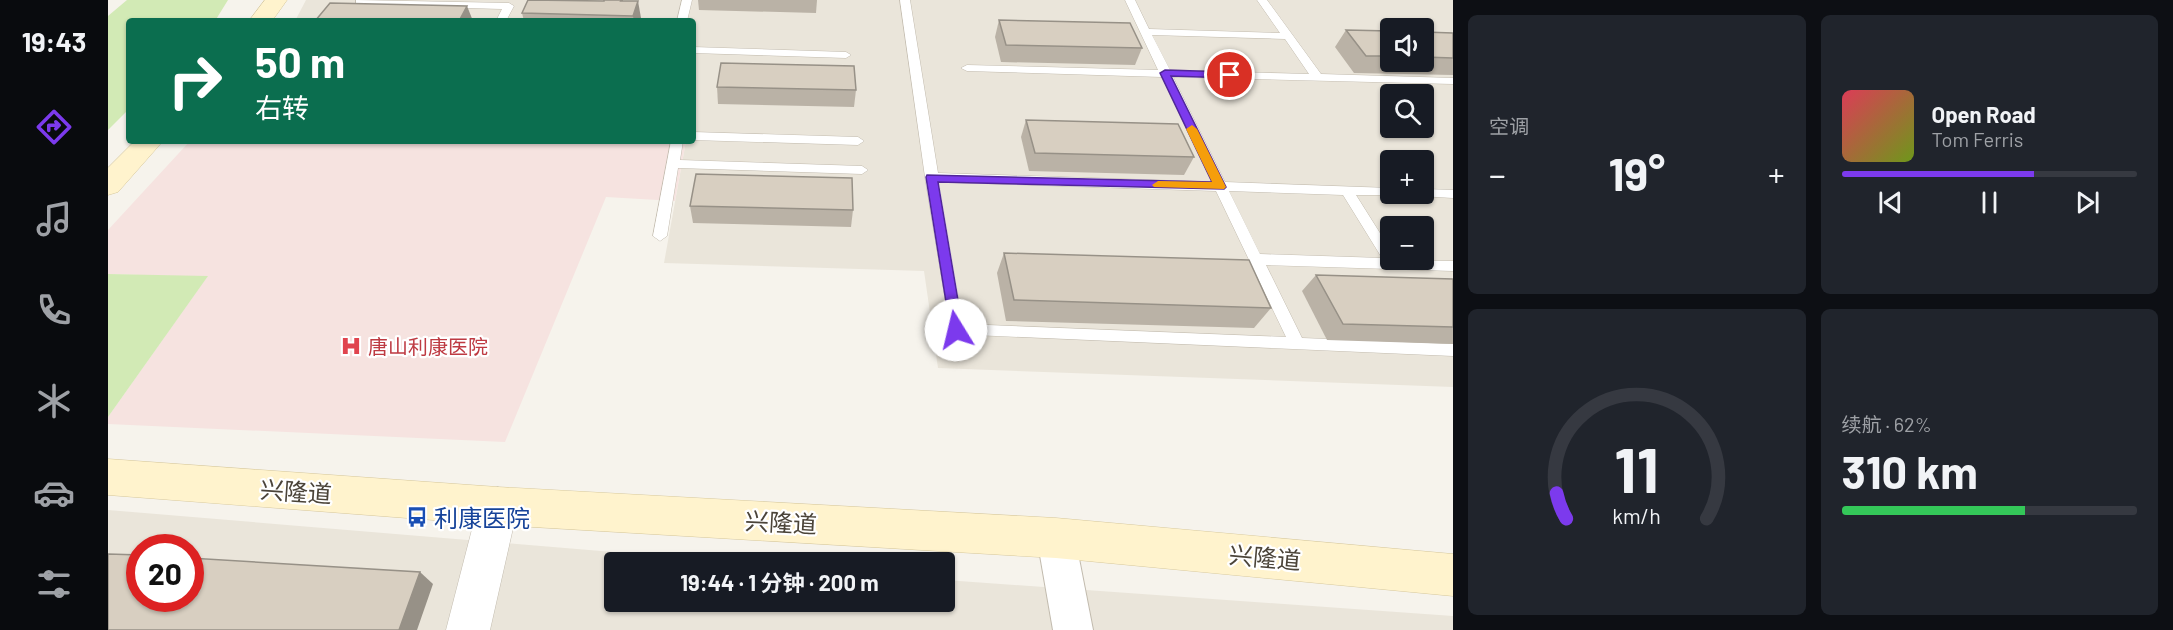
<!DOCTYPE html>
<html lang="zh">
<head>
<meta charset="utf-8">
<style>
  :root { --surface:#171b24; --page:#20242c; --text:#f1f3f6; --muted:#9ea1a6; --line:#363941; --accent:#7c3aed }
  body { margin:0; font-family:Barlow,"Noto Sans SC",sans-serif; background:var(--page); color:var(--text); height:100vh; display:flex; flex-direction:column; font-size:22px; white-space:nowrap }
  * { box-sizing:border-box; margin:0 }
  p { font-size:20px; color:var(--muted) }
  .icon { flex:none; width:33px; height:33px; fill:none; stroke:currentColor; stroke-width:2; stroke-linecap:round; stroke-linejoin:round }
  .map { position:relative; flex:1; overflow:hidden }
  .panel { display:flex; flex-direction:column; gap:15px; padding:15px; background:#0d0f14; width:720px }
  .panel>* { flex:none }
  .top-card { position:absolute; left:18px; top:18px; width:570px; height:126px; border-radius:6px; box-shadow:0 2px 4px #0004; background:#0b6e4f; color:#fff; overflow:hidden }
  .controls { position:absolute; left:1272px; top:18px; display:grid; gap:12px }
  .controls a { display:grid; place-items:center; width:54px; height:54px; border-radius:6px; background:var(--surface); box-shadow:0 2px 4px #0004; font-size:30px }
  .speed { position:absolute; left:18px; top:534px; display:flex; gap:12px; font-size:30px; font-weight:700; text-align:center }
  .speed>* { display:grid; place-content:center; width:78px; height:78px; border-radius:50%; background:var(--surface); box-shadow:0 2px 4px #0004; line-height:1 }
  .speed .limit { border:9px solid #d22; background:#fff; color:#111 }
  .pin { position:absolute; display:grid; place-items:center; width:51px; height:51px; color:#fff; margin:-26px; border:3px solid #fff; border-radius:50%; box-shadow:0 2px 6px #0007 }
  .me { position:absolute; width:66px; margin:-33px; rotate:351deg; stroke-linejoin:round; filter:drop-shadow(0 0 4px #0008) }
  .turn { display:flex; align-items:center; gap:21px; height:126px; padding:0 30px; font-size:27px }
  .turn .icon { width:78px; height:78px; stroke-width:2.5 }
  .turn b { display:block; font-size:42px; line-height:51px }
  .big { font-size:45px; font-weight:700; line-height:1.1 }
  .panel .tile { flex:1; display:flex; flex-direction:column; justify-content:center; gap:9px; min-width:0; padding:0 21px; border-radius:9px; background:var(--page) }
  .panel .dial { align-items:center; gap:0 }
  .dial svg { height:156px; overflow:visible; fill:none; stroke:var(--line); stroke-width:7; stroke-linecap:round; text-anchor:middle }
  .dial text { fill:var(--text); stroke:none }
  .song { display:flex; align-items:center; gap:18px }
  .cover { width:72px; height:72px; border-radius:9px; background:linear-gradient(135deg,hsl(350 70% 55%),hsl(80 70% 35%)) }
  .played { height:6px; border-radius:3px; background:linear-gradient(90deg,var(--accent) 65%,var(--line) 65%) }
  .keys { display:flex; justify-content:space-around; direction:ltr }
  .heat { display:flex; justify-content:space-between; align-items:center; font-size:33px; direction:ltr }
  .charge { height:9px; border-radius:4px; background:linear-gradient(90deg,#34c759 62%,var(--line) 0) }
  .panel .tiles { flex:1; display:grid; gap:15px; grid-template-columns:repeat(2,1fr) }
  .trip { position:absolute; left:496px; top:552px; width:351px; height:60px; border-radius:6px; background:var(--surface); box-shadow:0 2px 4px #0004; font-weight:700; line-height:60px; text-align:center }
  main { display:flex; flex:1; min-height:0 }
  .tabs { display:flex; flex-direction:column; width:108px; justify-content:space-around; align-items:center; background:#090b0e; color:var(--muted) }
  .tabs .icon { width:42px; height:42px }
  .tabs .selected { color:var(--accent) }
  .tabs b { font-size:27px; color:var(--text) }
  .map>svg:first-child { display:block }
  .residential { fill:#eae5da; fill-rule:evenodd }
  .medical { fill:#f6e3e0 }
  .green { fill:#d2eab5 }
  .lines { fill:none; stroke-linecap:round; stroke-linejoin:round }
  .service-casing { stroke:#c2bbae; stroke-width:1 }
  .minor-casing { stroke:#c2bbae; stroke-width:2 }
  .tertiary-casing { stroke:#c2bbae; stroke-width:1 }
  .secondary-casing { stroke:#d6c79b; stroke-width:1 }
  .service { fill:#fff; fill-rule:evenodd }
  .minor { fill:#fff; fill-rule:evenodd }
  .tertiary { fill:#fff; fill-rule:evenodd }
  .secondary { fill:#fff3cd; fill-rule:evenodd }
  .wall { fill:#bab2a6 }
  .shaded-wall { fill:#979187 }
  .building { fill:#d8cfc1; stroke:#979187; stroke-width:1.5 }
  .route { fill:#7c3aed; stroke:#51269a; stroke-width:1.5 }
  .slow { fill:#f59e0b }
  .labels { text-anchor:middle; dominant-baseline:central; stroke-width:4.5; stroke-linejoin:round; paint-order:stroke }
  .health-label { font-size:20px; fill:#be3a42; stroke:#fff; text-anchor:start }
  .near-street-label { font-size:24px; fill:#4b4439; stroke:#fff }
  .near-transit-label { font-size:24px; fill:#164399; stroke:#fff; text-anchor:start }
</style>
</head>
<body>
<main>
<nav class="tabs">
<b>19:43</b>
<svg class="icon selected" aria-label="directions" viewBox="0 0 24 24"><path d="M12 3l9 9-9 9-9-9zM9 14v-3h6M13 9l2 2-2 2"/></svg>
<svg class="icon" aria-label="music" viewBox="0 0 24 24"><path d="M9 18V5l10-2v13"/><circle cx="6" cy="18" r="3"/><circle cx="16" cy="16" r="3"/></svg>
<svg class="icon" aria-label="phone" viewBox="0 0 24 24"><path d="M5 4h4l2 5-3 2q2 4 5 5l2-3 5 2v4C11 20 4 13 5 4z"/></svg>
<svg class="icon" aria-label="climate" viewBox="0 0 24 24"><path d="M12 3v18M4 7l16 10M4 17L20 7"/></svg>
<svg class="icon" aria-label="car" viewBox="0 0 24 24"><path d="M5 17H2v-5l4-1 3-4h7l3 4 3 1v5h-3M9 17h6M6 11h13"/><circle cx="7" cy="17" r="2"/><circle cx="17" cy="17" r="2"/></svg>
<svg class="icon" aria-label="filters" viewBox="0 0 24 24"><path d="M4 7h16M4 17h16"/><circle cx="9" cy="7" r="2"/><circle cx="15" cy="17" r="2"/></svg>
</nav>
<div class="map">
<svg width="1345" height="630" viewBox="0 0 1345 630">
  <rect width="100%" height="100%" fill="#f6f3ec"/>
  <g class="residential">
    <path d="M198 0H1345V387L830 368 816 271 556 263 578 141H585V103L588 86 585 85V21H187ZM1282 28H1316V62H1282ZM1282 94H1316V128H1282ZM1282 160H1316V194H1282ZM1282 226H1316V260H1282Z"/>
    <path d="M0 510 625 562H507V602H837V580L1345 616V630H0ZM32 548H82V598H32Z"/>
  </g>
  <path class="medical" d="M82 141H578L567 201 498 197 397 442 0 424V417L99 277 0 274V230Z"/>
  <g class="green">
    <path d="M19 0H120L107 21H21V109L0 130V16Z"/>
    <path d="M0 274 100 276 0 417Z"/>
  </g>
  <g class="lines">
    <g class="service-casing">
      <g id="service">
        <path d="M248 0 401 3 406 6 398 21H388L394 9 252 5 248 4Z"/>
        <path d="M574 0H584L579 21H569Z"/>
        <path d="M792 0H802L830 173 1104 182 1054 77 859 71 853 68 859 65 1050 70 1017 0H1027L1041 29 1172 33 1149 0H1159L1213 74 1345 78V84L1065 77 1117 182 1282 188V194H1288L1287 195H1248L1282 249V260L1345 261V271L1158 265 1194 338 1345 344V356L843 334 817 177ZM1044 35 1177 39 1201 74 1062 70ZM831 182 1108 191 1178 337 855 324ZM1121 191 1235 195 1274 258 1152 254Z"/>
        <path d="M585 47 738 52 743 55 738 58 585 53Z"/>
        <path d="M585 132 750 137 756 141 750 145 585 140Z"/>
        <path d="M563 141H575L572 160 754 166 760 170 754 174 570 168 559 236 552 241 545 236Z"/>
        <path d="M1316 189 1345 190V198L1311 196 1310 194H1316Z"/>
      </g>
    </g>
    <g class="minor-casing">
      <path id="minor" d="M948 520 961 525 967 538 985 630H945L929 538 935 525Z"/>
    </g>
    <g class="tertiary-casing">
      <path id="tertiary" d="M390 487 404 493 410 506 382 630H338L370 506 376 493Z"/>
    </g>
    <g class="secondary-casing">
      <g id="secondary">
        <path d="M157 0H179L164 21H141Z"/>
        <path d="M27 141H55L10 192 0 195V168Z"/>
        <path d="M0 459 390 487 948 518 1345 554V596L948 558 390 525 0 495Z"/>
      </g>
    </g>
    <use href="#service" class="service"/>
    <use href="#minor" class="minor"/>
    <use href="#tertiary" class="tertiary"/>
    <use href="#secondary" class="secondary"/>
  </g>
  <g class="wall">
    <path d="M590 0H709L708 13 591 10Z"/>
    <path d="M517 1 533 18 532 21H416L414 13Z"/>
    <path d="M891 20 1034 48 1027 65 893 62 887 37Z"/>
    <path d="M1238 30 1282 31V62H1316V32L1345 33V75L1246 73 1227 47Z"/>
    <path d="M609 87 748 90 746 107 610 104Z"/>
    <path d="M918 120 1086 157 1076 175 921 171 913 137Z"/>
    <path d="M582 206 745 210 743 227 585 223Z"/>
    <path d="M896 253 1163 308 1146 328 898 321 889 273Z"/>
    <path d="M1208 275 1345 279V344L1219 340 1194 291Z"/>
  </g>
  <g class="shaded-wall">
    <path d="M530 1 533 18 532 21H526L525 16Z"/>
    <path d="M359 6 365 21H351Z"/>
    <path d="M312 572 325 584 309 630H291Z"/>
  </g>
  <g class="building">
    <path d="M420 0 496 1V0H514L513 1H530L525 16 414 13Z"/>
    <path d="M222 3 359 6 351 21H207Z"/>
    <path d="M891 20 1022 23 1034 48 898 45Z"/>
    <path d="M1238 30 1282 31V56H1258Z"/>
    <path d="M1316 32 1345 33V58L1316 57Z"/>
    <path d="M613 63 746 66 748 90 609 87Z"/>
    <path d="M918 120 1070 124 1086 157 927 153Z"/>
    <path d="M588 174 744 178 745 210 582 206Z"/>
    <path d="M896 253 1141 260 1163 308 906 300Z"/>
    <path d="M1208 275 1345 279V327L1235 324Z"/>
    <path d="M0 554 32 555V598H82V558L312 572 291 630H0Z"/>
  </g>
  <path class="route" d="M1057 70 1122 72 1127 75 1122 78 1063 76 1118 187 1116 189 830 182 855 330 848 335 843 333 818 177 819 175 1104 182 1052 73Z"/>
  <path class="slow" d="M1084 125 1089 129 1118 187 1116 189 1046 187 1044 185 1050 181 1104 182 1078 129Z"/>
  <defs>
    <g id="hospital-bare" transform="scale(1.62)"><path d="M-5-5h3v3.5h4V-5h3V5h-3V1.5h-4V5h-3Z" fill="#e0444e" stroke="#fff" stroke-width="2.5" paint-order="stroke"/></g>
    <g id="bus-bare" transform="scale(1.62)"><path d="M-5-6H5V4H4V6H2V4H-2V6H-4V4H-5ZM-3.5-4V0h7V-4ZM-3.5 1.2v1.5H-2V1.2ZM2 1.2v1.5H3.5V1.2Z" fill="#1a4fb4" stroke="#fff" stroke-width="2.5" paint-order="stroke"/></g>
  </defs>
  <g fill-rule="evenodd">
    <use href="#hospital-bare" x="243" y="346"/>
    <use href="#bus-bare" x="309" y="517"/>
  </g>
  <g class="labels">
    <g class="health-label">
      <text x="260" y="346">唐山利康医院</text>
    </g>
    <g class="near-street-label">
      <text transform="translate(188 491) rotate(4)">兴隆道</text>
      <text transform="translate(673 522) rotate(3)">兴隆道</text>
      <text transform="translate(1157 557) rotate(5)">兴隆道</text>
    </g>
    <g class="near-transit-label">
      <text x="326" y="517">利康医院</text>
    </g>
  </g>
</svg>
<div class="controls">
<a><svg class="icon" aria-label="sound" viewBox="0 0 24 24"><path d="M4 9h4l5-4v14l-5-4H4zM17 9q2 3 0 6"/></svg></a>
<a><svg class="icon" aria-label="search" viewBox="0 0 24 24"><circle cx="10" cy="10" r="6"/><path d="M15 15l6 6"/></svg></a>
<a>+</a>
<a>−</a>
</div>
<div class="speed"><div class="limit">20</div></div>
<div class="pin" style="left:1122px;top:75px;background:#d93025"><svg class="icon" aria-label="arrive" viewBox="0 0 24 24"><path d="M6 21V4h12l-3 4 3 4H6"/></svg></div>
<svg class="me" style="left:848px;top:330px" viewBox="-20 -20 40 40"><circle r="19" fill="#fff"/><path d="M0-13L10 11 0 6-10 11z" fill="#7c3aed"/></svg>
<div class="trip">19:44 · 1 分钟 · 200 m</div>
<div class="top-card">
<div class="turn"><svg class="icon" aria-label="right" viewBox="0 0 24 24"><path d="M7 20v-9h11M14 6l5 5-5 5"/></svg><div><b>50 m</b>右转</div></div>
</div>
</div>
<section class="panel">
<div class="tiles">
<div class="tile"><p>空调</p>
<div class="heat"><a>−</a><b class="big">19°</b><a>+</a></div>
</div>
<div class="tile">
<div class="song"><i class="cover"></i><div><b>Open Road</b><p>Tom Ferris</p></div></div>
<div class="played"></div>
<div class="keys"><svg class="icon" aria-label="previous" viewBox="0 0 24 24"><path d="M18 5L8 12l10 7zM5 5v14"/></svg><svg class="icon" aria-label="pause" viewBox="0 0 24 24"><path d="M8 5v14M16 5v14"/></svg><svg class="icon" aria-label="next" viewBox="0 0 24 24"><path d="M6 5l10 7-10 7zM19 5v14"/></svg></div>
</div>
<div class="tile dial"><svg viewBox="0 0 100 80">
<path d="M14 69A42 42 0 1 1 86 69"/>
<path d="M14 69A42 42 0 0 1 9 56" stroke="#7c3aed"/>
<text x="50" y="56" font-size="32" font-weight="700">11</text>
<text x="50" y="72" font-size="11">km/h</text>
</svg></div>
<div class="tile"><p>续航 · 62%</p><b class="big">310 km</b><div class="charge"></div></div>
</div>
</section>
</main>
</body>
</html>
